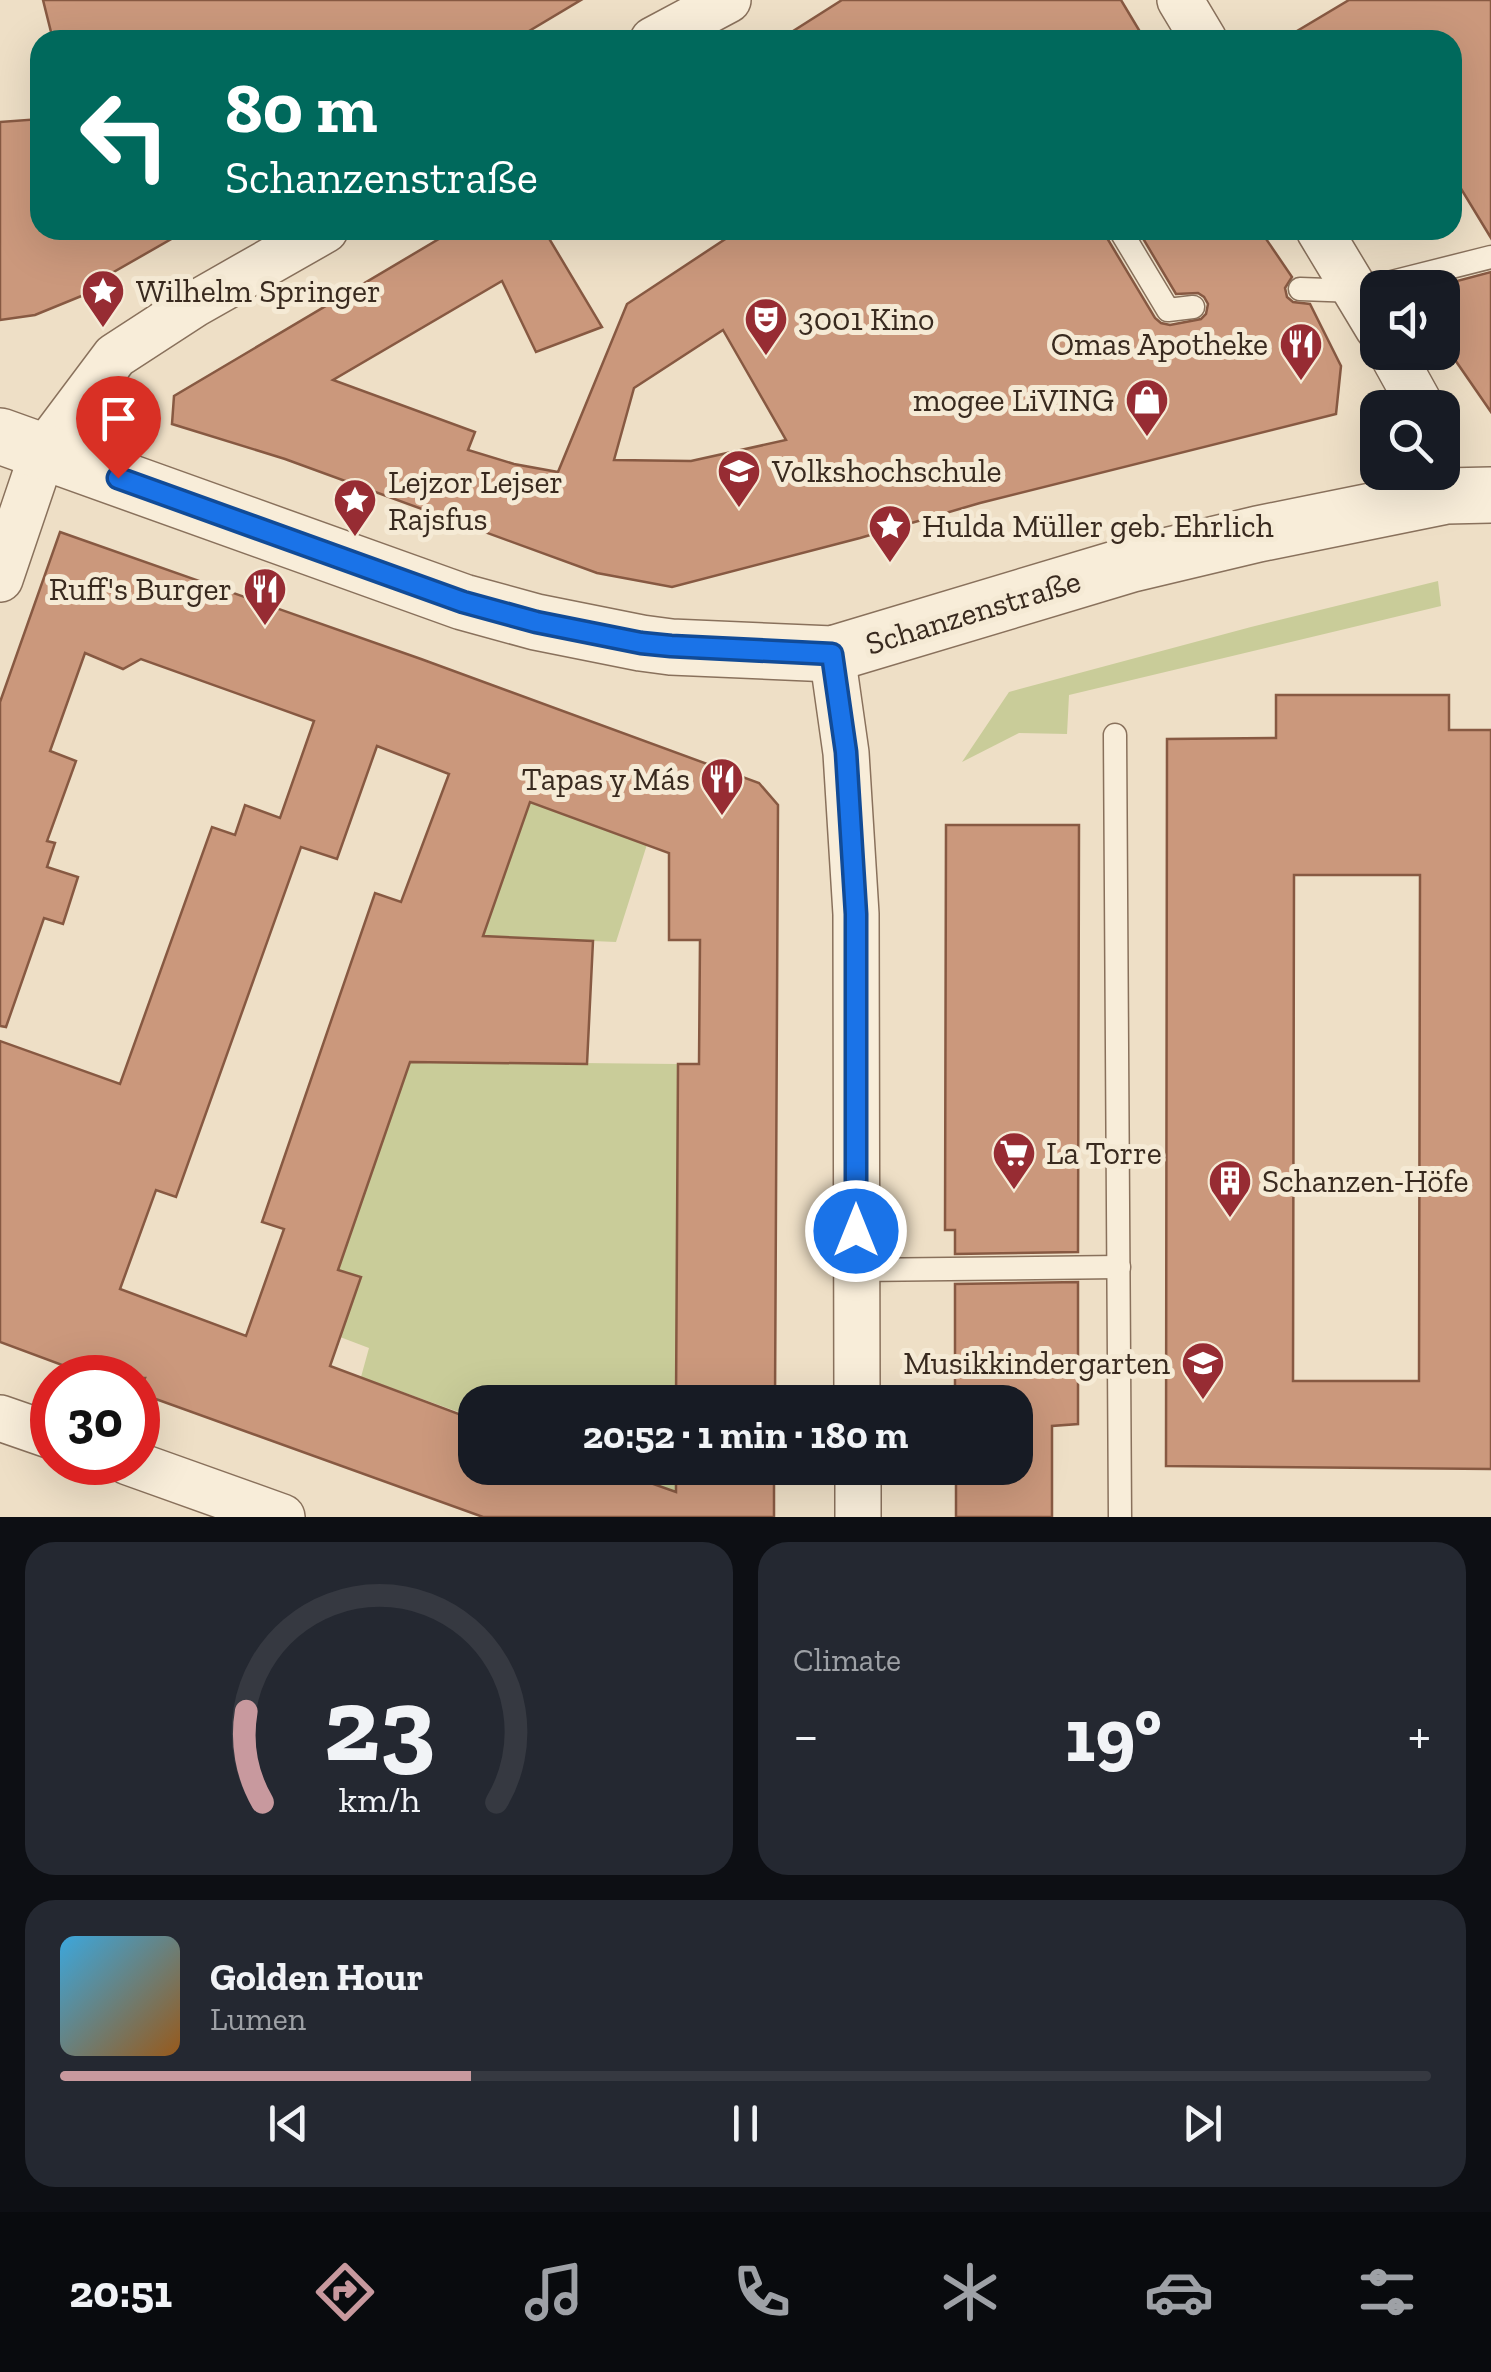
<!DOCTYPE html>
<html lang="en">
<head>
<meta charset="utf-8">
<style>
  :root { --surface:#171b24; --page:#242831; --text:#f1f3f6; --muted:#9ea1a6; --line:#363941; --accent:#c8999e }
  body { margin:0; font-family:"Zilla Slab",serif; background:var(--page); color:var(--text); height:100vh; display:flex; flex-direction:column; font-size:38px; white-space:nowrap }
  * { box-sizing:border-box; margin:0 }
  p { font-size:32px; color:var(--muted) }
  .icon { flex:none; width:55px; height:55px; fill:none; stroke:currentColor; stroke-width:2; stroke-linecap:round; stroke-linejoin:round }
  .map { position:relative; height:1517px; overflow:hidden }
  .details { display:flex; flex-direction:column; gap:25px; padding:25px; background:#0d0f14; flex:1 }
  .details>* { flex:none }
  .guide { position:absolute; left:30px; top:30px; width:1432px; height:210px; border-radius:30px; box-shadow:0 10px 40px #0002; background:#00695c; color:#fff; overflow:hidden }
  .buttons { position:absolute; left:1360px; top:270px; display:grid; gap:20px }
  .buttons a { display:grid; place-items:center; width:100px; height:100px; border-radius:20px; background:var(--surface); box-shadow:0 10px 40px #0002; font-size:50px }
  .speed { position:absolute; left:30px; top:1355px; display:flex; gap:20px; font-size:50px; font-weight:700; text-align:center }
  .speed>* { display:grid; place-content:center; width:130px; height:130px; border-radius:50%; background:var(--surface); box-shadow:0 10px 40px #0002; line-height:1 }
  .speed .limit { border:15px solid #d22; background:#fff; color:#111 }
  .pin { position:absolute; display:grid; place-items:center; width:85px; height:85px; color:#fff; margin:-102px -42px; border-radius:50% 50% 50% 0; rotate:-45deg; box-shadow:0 0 10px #0007 }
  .pin .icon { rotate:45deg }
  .me { position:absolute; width:110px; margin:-55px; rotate:0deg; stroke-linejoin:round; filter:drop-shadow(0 0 8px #0008) }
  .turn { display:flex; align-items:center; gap:35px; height:210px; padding:0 30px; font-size:45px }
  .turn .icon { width:130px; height:130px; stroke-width:2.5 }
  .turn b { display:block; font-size:70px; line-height:85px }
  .big { font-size:75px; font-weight:800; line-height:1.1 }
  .details .widget { flex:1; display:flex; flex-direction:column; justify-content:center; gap:15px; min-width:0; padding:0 35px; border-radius:30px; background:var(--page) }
  .details .dial { align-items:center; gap:0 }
  .dial svg { height:260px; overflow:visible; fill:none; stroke:var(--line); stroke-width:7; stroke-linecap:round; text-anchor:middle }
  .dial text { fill:var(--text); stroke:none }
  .song { display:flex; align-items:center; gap:30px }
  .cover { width:120px; height:120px; border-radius:15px; background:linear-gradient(135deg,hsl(200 70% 55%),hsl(30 70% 35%)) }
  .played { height:10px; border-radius:5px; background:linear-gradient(90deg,var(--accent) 30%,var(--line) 30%) }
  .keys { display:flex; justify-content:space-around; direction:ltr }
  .heat { display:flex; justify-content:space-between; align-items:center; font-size:55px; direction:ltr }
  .details .tiles { flex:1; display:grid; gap:25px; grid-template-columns:1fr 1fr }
  .widget:last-child { grid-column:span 2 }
  .trip { position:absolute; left:458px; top:1385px; width:575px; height:100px; border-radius:30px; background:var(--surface); box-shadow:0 10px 40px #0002; font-weight:800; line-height:100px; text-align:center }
  .tab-bar { display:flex; height:160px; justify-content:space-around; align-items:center; background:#090b0e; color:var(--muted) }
  .tab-bar .icon { width:70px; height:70px }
  .tab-bar .active { color:var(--accent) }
  .tab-bar b { font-size:45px; color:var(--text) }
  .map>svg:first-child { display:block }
  .green { fill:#c9cc99 }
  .building { fill:#cb987c; stroke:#875942; stroke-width:2.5; fill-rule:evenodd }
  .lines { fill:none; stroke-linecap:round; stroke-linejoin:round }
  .service-casing { stroke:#89715c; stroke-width:25 }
  .minor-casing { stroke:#89715c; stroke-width:48 }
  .tertiary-casing { stroke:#89715c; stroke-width:58 }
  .service { stroke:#f8edd9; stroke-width:22 }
  .minor { stroke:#f8edd9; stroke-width:45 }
  .tertiary { stroke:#f8edd9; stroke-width:55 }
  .route-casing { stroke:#114b97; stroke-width:25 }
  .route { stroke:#1a73e8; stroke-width:18 }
  .labels { text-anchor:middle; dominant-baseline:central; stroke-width:10; stroke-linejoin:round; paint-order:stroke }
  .poi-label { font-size:32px; fill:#392a1f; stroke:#f5ead5; text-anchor:start }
  .street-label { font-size:32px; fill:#392a1f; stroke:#f5ead5 }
</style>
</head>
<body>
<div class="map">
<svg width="1491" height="1517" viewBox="0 0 1491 1517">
  <rect width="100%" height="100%" fill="#eedfc6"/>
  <g class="green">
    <path d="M1438 581 1441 606 1069 695 1067 734 1019 733 962 762 1009 692 1251 627Z"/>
    <path d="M530 802 651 832 616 942 522 938 480 1062 677 1064V1402H521L486 1390 481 1402H475V1418L361 1377 369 1348 340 1337 361 1278 338 1270 465 904 491 913Z"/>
    <path d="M608 1468H676V1492Z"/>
  </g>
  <g class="building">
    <path d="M43 0H581L514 40H53Z"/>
    <path d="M842 0H1121L1145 40H779Z"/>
    <path d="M1349 0H1491V238L1452 174V40H1282Z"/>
    <path d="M40 119V230H187L98 281 101 288 35 315 0 320V122Z"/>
    <path d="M454 230H544L602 327 536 352 502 281 333 380 475 432 468 450 514 464 558 472 627 304 739 230H1105L1107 238 1155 318 1161 323 1170 325 1201 319 1206 314 1208 304 1204 297 1198 293 1176 294 1138 230H1260L1292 277 1285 288 1287 297 1293 302 1310 304 1341 366 1336 414 980 503 860 538 672 587 597 573 285 459 172 424 174 396ZM723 330 786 440 691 461 614 460 634 388Z"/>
    <path d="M1491 272V412L1442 341V285Z"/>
    <path d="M60 532 421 659 759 783 778 805 775 1402H676L678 1064H699L700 940H669V853L530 802 483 936 593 941 587 1064 410 1062 338 1270 361 1277 330 1366 475 1420V1468H608L676 1492V1468H774V1517H483L139 1393 145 1378H97L0 1342V1041L120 1084 212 827 235 835 245 805 280 818 314 721 141 659 123 669 85 653 50 751 76 761 47 841 55 843 47 867 78 877 63 924 44 918 6 1027 0 1026V702ZM377 746 449 774 401 902 375 893 262 1222 284 1229 246 1336 120 1289 156 1190 176 1197 301 847 337 859Z"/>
    <path d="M1276 695H1449V730H1491V1469L1166 1466 1167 739 1276 738ZM1294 875H1420L1419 1381H1293Z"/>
    <path d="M946 825H1079L1078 1252 955 1254V1230H945Z"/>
    <path d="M1078 1282V1424L1052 1426V1517H956V1468H1015V1402H955V1284Z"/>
  </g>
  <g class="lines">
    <g class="service-casing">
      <g id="service">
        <path d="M1120 230 1168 310 1193 307"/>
        <path d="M1300 289 1356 291 1491 257"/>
        <path d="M1115 735 1120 1517"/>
        <path d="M857 1270 1119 1267"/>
      </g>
    </g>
    <g class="minor-casing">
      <g id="minor">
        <path d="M1180 0 1204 40"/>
        <path d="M653 40 728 0"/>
        <path d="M1319 230 1378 328"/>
        <path d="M1391 352 1422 408"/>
        <path d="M0 579 43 452 115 356 195 304 325 230"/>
        <path d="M832 654 846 753 856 914 857 1402"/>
        <path d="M0 1418 52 1436"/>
        <path d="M128 1462 282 1517"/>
        <path d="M858 1468V1517"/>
      </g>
    </g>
    <g class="tertiary-casing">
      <path id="tertiary" d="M0 436 463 602 536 622 641 643 671 647 832 654 1132 564 1258 534 1446 496 1491 495"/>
    </g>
    <use href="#service" class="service"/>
    <use href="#minor" class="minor"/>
    <use href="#tertiary" class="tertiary"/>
  </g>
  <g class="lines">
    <g class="route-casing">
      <path id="route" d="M118 478 463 602 536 622 641 643 671 646 832 654 846 752 856 914V1231"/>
    </g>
    <use href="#route" class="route"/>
  </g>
  <defs>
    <g id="sight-pin" transform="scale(2.25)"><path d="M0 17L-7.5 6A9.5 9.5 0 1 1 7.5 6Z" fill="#972c33" stroke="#f5ead5"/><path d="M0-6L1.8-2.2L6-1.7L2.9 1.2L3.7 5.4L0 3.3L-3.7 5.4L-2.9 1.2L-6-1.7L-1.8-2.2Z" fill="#fff"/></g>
    <g id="theatre-pin" transform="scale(2.25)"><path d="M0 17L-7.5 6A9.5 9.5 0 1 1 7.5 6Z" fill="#972c33" stroke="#f5ead5"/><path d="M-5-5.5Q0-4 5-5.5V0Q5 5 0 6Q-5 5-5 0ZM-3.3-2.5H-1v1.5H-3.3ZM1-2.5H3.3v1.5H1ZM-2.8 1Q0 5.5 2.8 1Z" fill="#fff"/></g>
    <g id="restaurant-pin" transform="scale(2.25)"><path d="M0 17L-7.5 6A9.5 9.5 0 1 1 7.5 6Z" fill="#972c33" stroke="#f5ead5"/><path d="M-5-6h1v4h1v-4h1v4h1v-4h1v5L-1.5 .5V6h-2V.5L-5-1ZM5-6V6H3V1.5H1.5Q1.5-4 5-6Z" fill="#fff"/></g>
    <g id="shop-pin" transform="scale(2.25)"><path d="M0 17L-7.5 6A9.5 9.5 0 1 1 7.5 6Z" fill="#972c33" stroke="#f5ead5"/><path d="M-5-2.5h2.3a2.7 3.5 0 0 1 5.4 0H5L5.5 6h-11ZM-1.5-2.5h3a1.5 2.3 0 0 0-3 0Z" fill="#fff"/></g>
    <g id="university-pin" transform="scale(2.25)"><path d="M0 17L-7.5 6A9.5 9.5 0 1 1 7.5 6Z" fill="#972c33" stroke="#f5ead5"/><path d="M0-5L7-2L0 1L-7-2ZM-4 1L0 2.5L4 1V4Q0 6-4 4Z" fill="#fff"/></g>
    <g id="supermarket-pin" transform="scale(2.25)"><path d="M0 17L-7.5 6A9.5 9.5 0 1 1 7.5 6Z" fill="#972c33" stroke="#f5ead5"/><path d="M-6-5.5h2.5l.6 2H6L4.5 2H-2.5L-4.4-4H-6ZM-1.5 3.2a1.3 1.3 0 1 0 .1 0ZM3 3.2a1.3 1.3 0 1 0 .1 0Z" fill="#fff"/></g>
    <g id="building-pin" transform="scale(2.25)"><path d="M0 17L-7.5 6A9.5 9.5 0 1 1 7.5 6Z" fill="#972c33" stroke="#f5ead5"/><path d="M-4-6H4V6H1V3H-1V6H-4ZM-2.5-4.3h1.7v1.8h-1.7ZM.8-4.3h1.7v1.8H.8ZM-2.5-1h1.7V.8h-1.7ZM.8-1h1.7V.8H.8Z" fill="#fff"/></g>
    <g id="school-pin" transform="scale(2.25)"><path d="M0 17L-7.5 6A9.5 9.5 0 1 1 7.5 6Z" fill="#972c33" stroke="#f5ead5"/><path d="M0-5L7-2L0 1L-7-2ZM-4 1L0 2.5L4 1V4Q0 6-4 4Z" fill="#fff"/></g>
  </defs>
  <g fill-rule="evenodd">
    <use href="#sight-pin" x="103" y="291"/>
    <use href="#theatre-pin" x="766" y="319"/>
    <use href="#restaurant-pin" x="1301" y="344"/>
    <use href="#shop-pin" x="1147" y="400"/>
    <use href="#university-pin" x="739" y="471"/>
    <use href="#sight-pin" x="355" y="500"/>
    <use href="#sight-pin" x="890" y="526"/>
    <use href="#restaurant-pin" x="265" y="589"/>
    <use href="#restaurant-pin" x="722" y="779"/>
    <use href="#supermarket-pin" x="1014" y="1153"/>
    <use href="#building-pin" x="1230" y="1181"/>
    <use href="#school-pin" x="1203" y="1363"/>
  </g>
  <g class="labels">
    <g class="poi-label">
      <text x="136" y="291">Wilhelm Springer</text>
      <text x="798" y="319">3001 Kino</text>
      <text x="1268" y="344" text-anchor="end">Omas Apotheke</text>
      <text x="1114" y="400" text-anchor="end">mogee LiVING</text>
      <text x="772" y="471">Volkshochschule</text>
      <text x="388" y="482">Lejzor Lejser<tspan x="388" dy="37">Rajsfus</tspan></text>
      <text x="922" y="526">Hulda Müller geb. Ehrlich</text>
      <text x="232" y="589" text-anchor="end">Ruff's Burger</text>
      <text x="690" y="779" text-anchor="end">Tapas y Más</text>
      <text x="1046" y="1153">La Torre</text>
      <text x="1262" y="1181">Schanzen-Höfe</text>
      <text x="1170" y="1363" text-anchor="end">Musikkindergarten</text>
    </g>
    <g class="street-label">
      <text transform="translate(973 612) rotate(-17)">Schanzenstraße</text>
    </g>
  </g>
</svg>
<div class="buttons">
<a><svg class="icon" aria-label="sound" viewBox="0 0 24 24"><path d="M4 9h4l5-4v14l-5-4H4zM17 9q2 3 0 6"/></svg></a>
<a><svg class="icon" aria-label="search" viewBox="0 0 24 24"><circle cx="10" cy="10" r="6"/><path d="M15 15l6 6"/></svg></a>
</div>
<div class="speed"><div class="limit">30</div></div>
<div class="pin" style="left:118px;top:478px;background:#d93025"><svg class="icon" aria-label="arrive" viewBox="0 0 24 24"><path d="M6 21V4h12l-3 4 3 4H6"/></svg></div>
<svg class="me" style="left:856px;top:1231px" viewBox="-20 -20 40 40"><circle r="17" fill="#1a73e8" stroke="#fff" stroke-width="3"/><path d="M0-11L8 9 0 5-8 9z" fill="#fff"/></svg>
<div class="trip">20:52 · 1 min · 180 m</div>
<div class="guide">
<div class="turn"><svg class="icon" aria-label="left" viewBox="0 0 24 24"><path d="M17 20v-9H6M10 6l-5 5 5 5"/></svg><div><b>80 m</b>Schanzenstraße</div></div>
</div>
</div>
<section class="details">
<div class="tiles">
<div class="widget dial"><svg viewBox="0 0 100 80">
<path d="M14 69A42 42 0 1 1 86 69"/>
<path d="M14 69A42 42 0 0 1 9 41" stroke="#c8999e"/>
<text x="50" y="56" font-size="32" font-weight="700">23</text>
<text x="50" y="72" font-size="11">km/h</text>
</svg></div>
<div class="widget"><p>Climate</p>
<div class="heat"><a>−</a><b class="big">19°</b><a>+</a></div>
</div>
<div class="widget">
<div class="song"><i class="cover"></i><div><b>Golden Hour</b><p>Lumen</p></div></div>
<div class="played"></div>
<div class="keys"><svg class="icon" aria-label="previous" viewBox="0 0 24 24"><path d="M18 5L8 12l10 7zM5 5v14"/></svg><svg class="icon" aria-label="pause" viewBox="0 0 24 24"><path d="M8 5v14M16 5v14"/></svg><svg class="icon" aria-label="next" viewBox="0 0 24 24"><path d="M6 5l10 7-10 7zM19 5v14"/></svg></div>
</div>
</div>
</section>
<nav class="tab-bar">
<b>20:51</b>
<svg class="icon active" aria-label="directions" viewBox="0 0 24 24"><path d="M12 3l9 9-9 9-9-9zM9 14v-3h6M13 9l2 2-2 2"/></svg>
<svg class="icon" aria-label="music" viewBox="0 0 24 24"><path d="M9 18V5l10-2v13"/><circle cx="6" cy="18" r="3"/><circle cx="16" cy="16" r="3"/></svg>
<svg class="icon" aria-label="phone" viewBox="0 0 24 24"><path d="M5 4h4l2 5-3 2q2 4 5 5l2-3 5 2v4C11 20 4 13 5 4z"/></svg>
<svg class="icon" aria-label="climate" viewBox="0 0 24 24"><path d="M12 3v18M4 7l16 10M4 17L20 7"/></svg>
<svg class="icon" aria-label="car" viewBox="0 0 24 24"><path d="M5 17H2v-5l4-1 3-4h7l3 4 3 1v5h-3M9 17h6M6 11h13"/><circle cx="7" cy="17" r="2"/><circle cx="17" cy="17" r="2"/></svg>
<svg class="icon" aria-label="filters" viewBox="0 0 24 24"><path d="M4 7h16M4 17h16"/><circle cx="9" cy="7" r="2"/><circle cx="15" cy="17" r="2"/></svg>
</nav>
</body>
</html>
